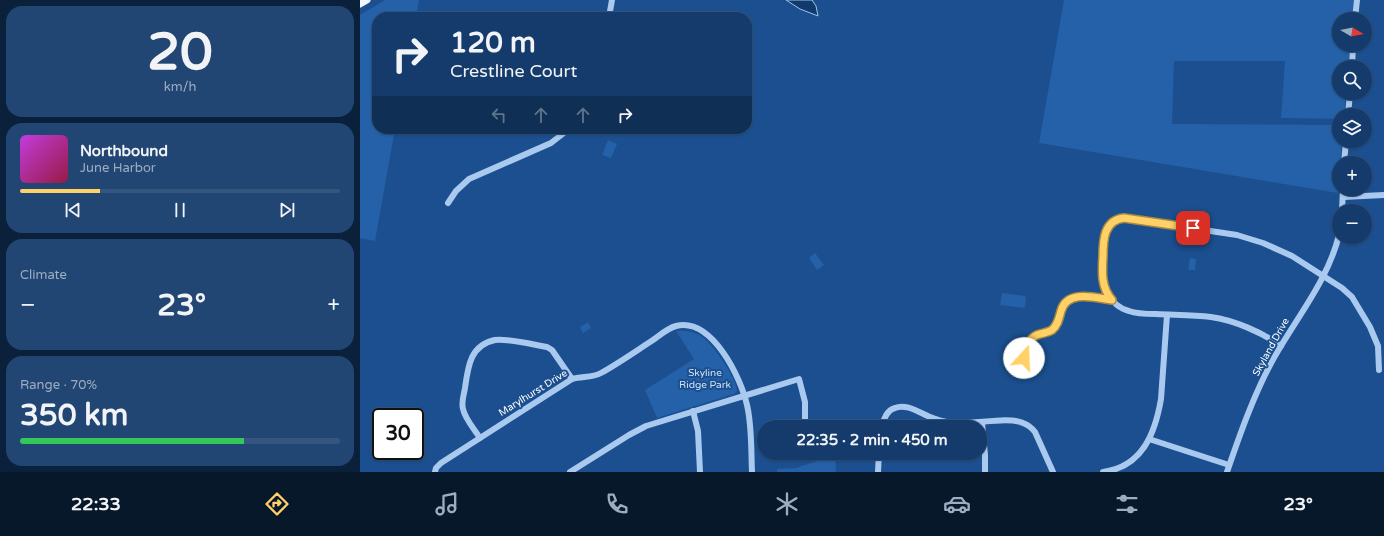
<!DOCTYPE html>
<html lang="en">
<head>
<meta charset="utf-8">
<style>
  :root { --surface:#143b6b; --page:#214673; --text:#f1f3f6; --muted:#9dadc1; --line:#33557e; --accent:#ffd166 }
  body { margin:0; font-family:"Varela Round",sans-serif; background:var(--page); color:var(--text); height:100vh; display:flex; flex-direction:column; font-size:15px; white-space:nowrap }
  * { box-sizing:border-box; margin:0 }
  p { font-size:13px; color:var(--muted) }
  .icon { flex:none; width:22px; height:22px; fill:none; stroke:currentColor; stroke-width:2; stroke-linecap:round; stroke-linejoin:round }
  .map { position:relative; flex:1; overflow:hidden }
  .panel { display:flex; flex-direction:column; gap:6px; padding:6px; background:#0b203b; width:360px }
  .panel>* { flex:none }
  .guide { position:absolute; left:12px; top:12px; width:380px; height:122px; border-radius:16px; box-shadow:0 1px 3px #0004,0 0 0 1px var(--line); background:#143b6b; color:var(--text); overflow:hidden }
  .needle { width:26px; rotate:99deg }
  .controls { position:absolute; left:972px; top:12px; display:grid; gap:8px }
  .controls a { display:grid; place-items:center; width:40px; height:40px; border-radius:50%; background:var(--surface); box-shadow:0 1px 3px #0004,0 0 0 1px var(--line); font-size:20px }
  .speed { position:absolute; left:12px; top:408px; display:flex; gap:8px; font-size:20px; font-weight:700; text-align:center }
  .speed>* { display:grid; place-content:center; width:52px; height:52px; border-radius:50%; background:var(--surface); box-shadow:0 1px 3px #0004,0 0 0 1px var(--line); line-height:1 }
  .speed .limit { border:2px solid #111; border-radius:6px; background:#fff; color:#111 }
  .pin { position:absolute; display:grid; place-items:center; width:34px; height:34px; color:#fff; margin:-17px; border-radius:8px; box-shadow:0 2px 6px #0006 }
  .me { position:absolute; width:44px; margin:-22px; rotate:20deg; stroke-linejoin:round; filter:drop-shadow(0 0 3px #0008) }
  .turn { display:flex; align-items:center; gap:14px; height:84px; padding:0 12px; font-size:18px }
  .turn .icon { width:52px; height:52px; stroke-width:2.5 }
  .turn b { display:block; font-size:28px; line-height:34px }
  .lanes { display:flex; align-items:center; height:38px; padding:0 12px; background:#0003; justify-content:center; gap:20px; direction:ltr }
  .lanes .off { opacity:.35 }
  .big { font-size:30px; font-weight:800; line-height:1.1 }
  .panel .widget { flex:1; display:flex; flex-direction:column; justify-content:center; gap:6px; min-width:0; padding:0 14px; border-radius:16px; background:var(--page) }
  .panel .dial { align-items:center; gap:0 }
  .dial b { font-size:52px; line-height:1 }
  .song { display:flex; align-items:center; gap:12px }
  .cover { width:48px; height:48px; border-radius:6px; background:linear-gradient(135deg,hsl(290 70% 55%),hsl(340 70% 35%)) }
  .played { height:4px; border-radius:2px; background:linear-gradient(90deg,var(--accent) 25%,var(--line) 25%) }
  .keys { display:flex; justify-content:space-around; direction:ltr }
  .heat { display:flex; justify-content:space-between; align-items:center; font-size:22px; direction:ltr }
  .charge { height:6px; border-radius:3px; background:linear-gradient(90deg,#34c759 70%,var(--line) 0) }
  .trip { position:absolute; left:397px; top:420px; width:230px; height:40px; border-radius:20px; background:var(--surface); box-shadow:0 1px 3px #0004,0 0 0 1px var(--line); font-weight:800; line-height:40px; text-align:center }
  .tabs { display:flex; height:64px; justify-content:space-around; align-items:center; background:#08182b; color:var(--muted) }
  .tabs .icon { width:28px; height:28px }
  .tabs .on { color:var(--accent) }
  .tabs b { font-size:18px; color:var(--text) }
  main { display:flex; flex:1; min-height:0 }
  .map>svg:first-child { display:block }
  .green { fill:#2461a8 }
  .water { fill:#123a6d; stroke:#9cc4f0 }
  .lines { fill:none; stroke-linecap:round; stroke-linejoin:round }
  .minor { stroke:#a9c9ee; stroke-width:6 }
  .major { stroke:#f0f6ff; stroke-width:7 }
  .route-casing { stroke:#a68842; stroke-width:10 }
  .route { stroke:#ffd166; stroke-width:7 }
  .labels { text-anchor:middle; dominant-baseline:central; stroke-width:4; stroke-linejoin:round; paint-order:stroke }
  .street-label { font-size:10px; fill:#fff; stroke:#1b4f8f }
  .park-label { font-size:10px; fill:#cfe3fa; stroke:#1b4f8f }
</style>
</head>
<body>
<main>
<section class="panel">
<div class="widget dial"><b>20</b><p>km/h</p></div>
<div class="widget">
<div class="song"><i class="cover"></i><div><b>Northbound</b><p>June Harbor</p></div></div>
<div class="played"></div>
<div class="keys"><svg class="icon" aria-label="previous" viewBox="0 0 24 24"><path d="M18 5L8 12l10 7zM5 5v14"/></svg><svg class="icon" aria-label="pause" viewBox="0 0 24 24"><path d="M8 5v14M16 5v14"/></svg><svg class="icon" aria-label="next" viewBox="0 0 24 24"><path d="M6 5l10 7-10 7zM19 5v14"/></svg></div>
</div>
<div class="widget"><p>Climate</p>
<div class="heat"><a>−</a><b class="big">23°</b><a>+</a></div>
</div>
<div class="widget"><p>Range · 70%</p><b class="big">350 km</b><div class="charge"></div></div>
</section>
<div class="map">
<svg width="1024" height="472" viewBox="0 0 1024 472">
  <rect width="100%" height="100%" fill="#1b4f8f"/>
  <g class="green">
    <path d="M25 0H59L56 17H17V129H35L15 241 0 238V15Z"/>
    <path d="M704 0H994L992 19H979V45H990L988 67H979V93H986L984 115H979V119L921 118 925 61H814L812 124 979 125V141H982L980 163H979L978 193 679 143Z"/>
    <path d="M248 140 257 144 251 158 242 155Z"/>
    <path d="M455 253 464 265 457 270 449 258Z"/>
    <path d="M830 258 836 259 835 270H828Z"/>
    <path d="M642 293 665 296 666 298 665 307 663 308 640 305Z"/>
    <path d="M228 322 231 328 223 333 220 327Z"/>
    <path d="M316 331C325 330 333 331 341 336 352 343 376 377 377 391L374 394 367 396 297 418 285 390 334 359Z"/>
    <path d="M475 455 476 472H417V469L436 468Z"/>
  </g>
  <path class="water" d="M426 0H452L456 6 458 16 440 9Z"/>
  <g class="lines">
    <g class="minor">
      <path d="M249 17 252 0"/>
      <path d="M995 19 997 0"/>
      <path d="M992 67 993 45"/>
      <path d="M988 115 990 93"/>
      <path d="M984 163 986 141"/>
      <path d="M983 197 1024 195"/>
      <path d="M88 203 96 191 109 179 191 143 209 129"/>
      <path d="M982 211 983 189"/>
      <path d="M921 346C902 332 873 320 851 317 833 315 814 315 796 314 787 314 777 314 769 311 760 309 752 302 748 294 740 280 742 262 743 247 744 233 749 220 764 218L877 235 903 243 932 256 982 288 992 297 1010 327 1018 346 1019 370"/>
      <path d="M664 358C666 345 670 337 683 333 687 332 691 331 694 328 702 318 699 303 713 297 722 294 742 299 752 300"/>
      <path d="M333 411 338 431 340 472"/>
      <path d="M622 423 625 455V472"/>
      <path d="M522 427C523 420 527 410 535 408 546 403 560 413 570 417 577 420 586 422 593 423 613 425 648 416 663 423 668 425 672 428 675 432L693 472"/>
      <path d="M120 438C115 430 105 419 103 409 101 403 104 394 105 388 108 367 110 345 135 340 146 338 175 345 187 347L192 350 212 379"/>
      <path d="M789 439 869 465"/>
      <path d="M75 472 76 468 81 463 212 379C222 376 232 378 241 373 259 363 276 351 293 340 300 335 308 328 316 326 352 317 381 378 387 405 392 426 391 450 392 472"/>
      <path d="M210 472 269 435 286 426 439 379 445 402V427"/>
      <path d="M518 472 519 453"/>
      <path d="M743 472C782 467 795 434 801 399L807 315"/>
      <path d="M867 472C880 434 895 391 915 356 937 317 968 280 979 235"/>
    </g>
    <path class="major" d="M0 4 7 0"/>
  </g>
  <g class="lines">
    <g class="route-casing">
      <path id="route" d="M664 358C666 349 668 339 677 335 682 333 687 333 692 330 698 325 699 318 701 311 707 289 736 298 752 300 741 288 742 272 743 256 743 240 744 220 764 218L833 228"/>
    </g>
    <use href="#route" class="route"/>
  </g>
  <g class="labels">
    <g class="street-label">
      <text transform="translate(911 347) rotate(-61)">Skyland Drive</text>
      <text transform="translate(173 393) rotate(-32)">Marylhurst Drive</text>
    </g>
    <g class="park-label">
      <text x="345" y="373">Skyline<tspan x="345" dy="12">Ridge Park</tspan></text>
    </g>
  </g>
</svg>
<div class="controls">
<a><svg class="needle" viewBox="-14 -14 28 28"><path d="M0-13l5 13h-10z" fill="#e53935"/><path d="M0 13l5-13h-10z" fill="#9dadc1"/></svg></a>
<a><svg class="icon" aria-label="search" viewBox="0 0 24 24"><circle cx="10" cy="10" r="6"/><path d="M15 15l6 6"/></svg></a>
<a><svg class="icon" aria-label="layers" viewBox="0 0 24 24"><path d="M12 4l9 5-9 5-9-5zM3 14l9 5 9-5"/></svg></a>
<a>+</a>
<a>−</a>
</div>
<div class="speed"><div class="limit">30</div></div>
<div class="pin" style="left:833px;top:228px;background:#d93025"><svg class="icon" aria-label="arrive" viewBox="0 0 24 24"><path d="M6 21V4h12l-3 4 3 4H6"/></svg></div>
<svg class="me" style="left:664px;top:358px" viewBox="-20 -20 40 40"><circle r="19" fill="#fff"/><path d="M0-13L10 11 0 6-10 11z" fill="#ffd166"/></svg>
<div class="trip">22:35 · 2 min · 450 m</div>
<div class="guide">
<div class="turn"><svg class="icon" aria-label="right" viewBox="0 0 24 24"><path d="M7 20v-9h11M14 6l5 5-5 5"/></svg><div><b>120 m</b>Crestline Court</div></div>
<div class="lanes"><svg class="icon off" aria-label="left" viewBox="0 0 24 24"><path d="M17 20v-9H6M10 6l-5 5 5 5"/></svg><svg class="icon off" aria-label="ahead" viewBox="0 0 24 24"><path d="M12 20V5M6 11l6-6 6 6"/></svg><svg class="icon off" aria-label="ahead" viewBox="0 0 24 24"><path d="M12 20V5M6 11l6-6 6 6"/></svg><svg class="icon" aria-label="right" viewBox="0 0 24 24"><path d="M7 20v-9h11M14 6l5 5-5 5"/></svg></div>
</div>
</div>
</main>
<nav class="tabs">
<b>22:33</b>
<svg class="icon on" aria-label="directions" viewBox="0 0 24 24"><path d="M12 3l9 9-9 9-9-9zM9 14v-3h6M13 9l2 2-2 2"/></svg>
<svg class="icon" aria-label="music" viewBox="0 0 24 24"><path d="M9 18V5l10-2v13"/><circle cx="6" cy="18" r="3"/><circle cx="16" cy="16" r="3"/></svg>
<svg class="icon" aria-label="phone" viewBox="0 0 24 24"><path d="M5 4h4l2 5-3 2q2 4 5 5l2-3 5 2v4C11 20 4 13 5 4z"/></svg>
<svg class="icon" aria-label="climate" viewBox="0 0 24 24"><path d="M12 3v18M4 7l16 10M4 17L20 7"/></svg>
<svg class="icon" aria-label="car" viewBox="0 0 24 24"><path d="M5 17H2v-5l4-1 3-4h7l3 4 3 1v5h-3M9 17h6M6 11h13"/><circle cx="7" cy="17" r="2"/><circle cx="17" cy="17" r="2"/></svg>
<svg class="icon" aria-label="filters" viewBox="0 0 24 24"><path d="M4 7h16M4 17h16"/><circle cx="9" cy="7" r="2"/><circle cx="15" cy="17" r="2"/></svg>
<b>23°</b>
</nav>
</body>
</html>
